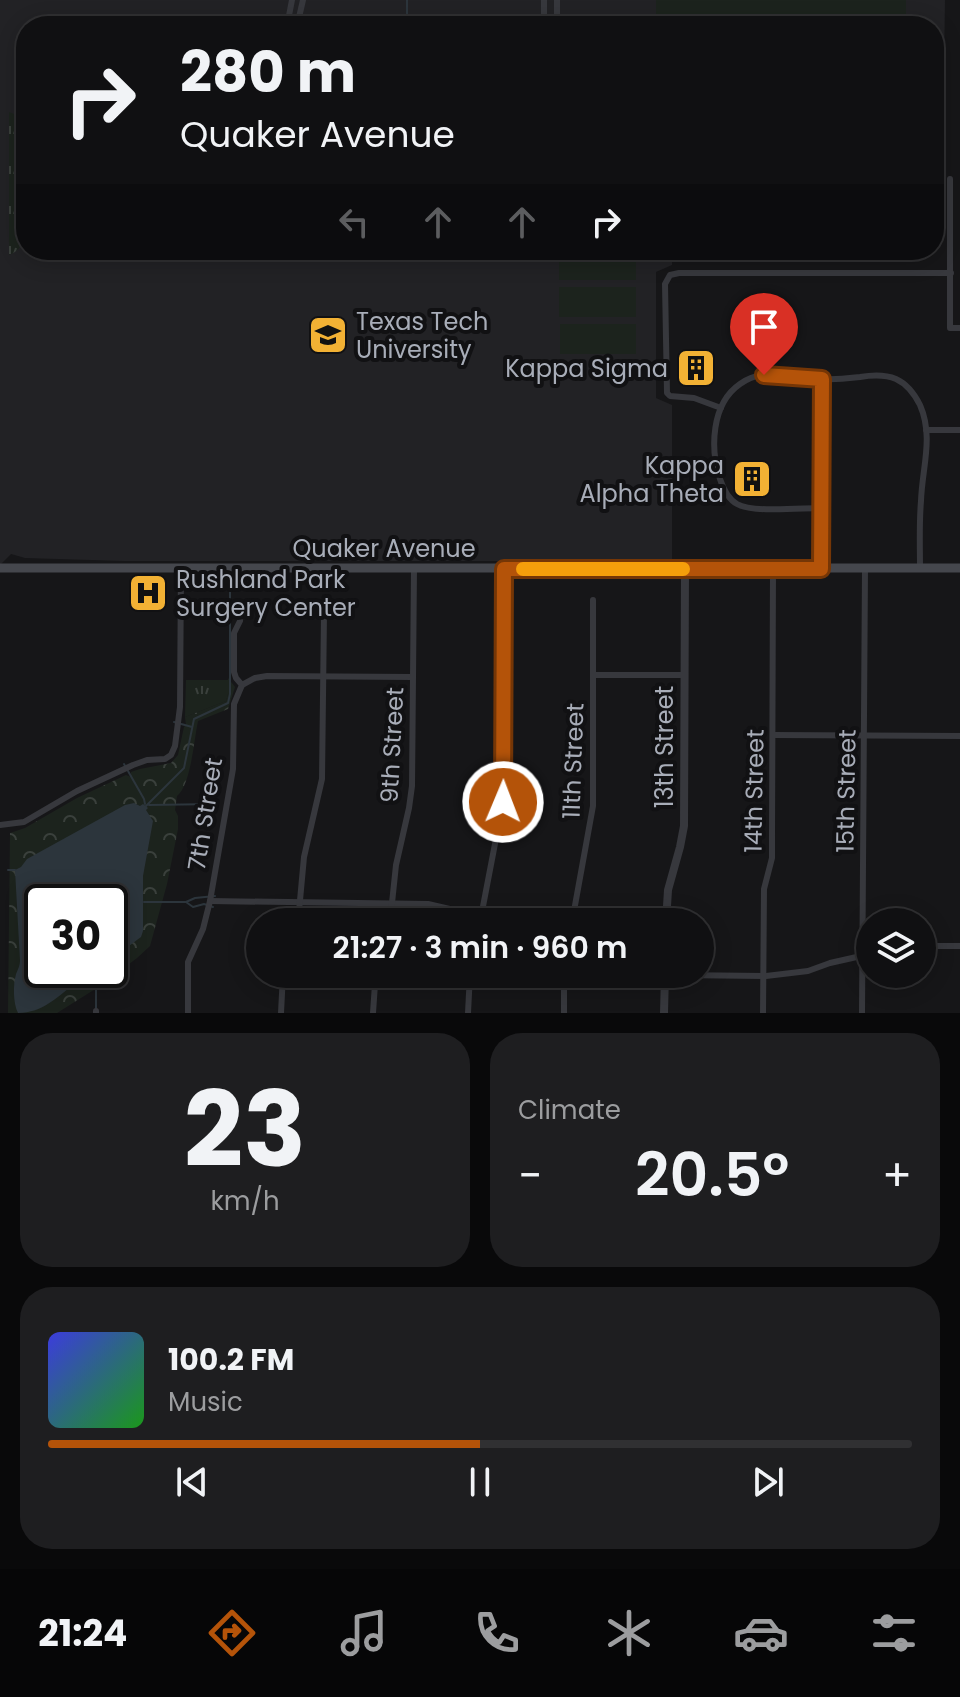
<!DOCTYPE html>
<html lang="en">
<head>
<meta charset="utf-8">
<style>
  :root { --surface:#101012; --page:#1e1e20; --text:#f1f3f6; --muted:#9c9d9f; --line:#303032; --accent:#b45309 }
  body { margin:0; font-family:Poppins,sans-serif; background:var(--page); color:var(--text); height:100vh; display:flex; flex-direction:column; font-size:30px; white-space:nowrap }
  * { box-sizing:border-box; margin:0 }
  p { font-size:26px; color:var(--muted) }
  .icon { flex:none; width:44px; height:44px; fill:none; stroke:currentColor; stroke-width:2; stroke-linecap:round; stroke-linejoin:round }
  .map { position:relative; height:1013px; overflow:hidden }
  .details { display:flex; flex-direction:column; gap:20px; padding:20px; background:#09090a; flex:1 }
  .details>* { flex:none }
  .banner { position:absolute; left:16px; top:16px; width:928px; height:244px; border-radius:32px; box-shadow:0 4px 20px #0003,0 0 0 2px var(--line); background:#101012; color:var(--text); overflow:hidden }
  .controls { position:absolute; left:856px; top:908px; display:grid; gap:16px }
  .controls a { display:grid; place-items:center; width:80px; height:80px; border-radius:50%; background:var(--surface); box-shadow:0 4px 20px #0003,0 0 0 2px var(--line); font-size:40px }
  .speed { position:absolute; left:24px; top:884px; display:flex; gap:16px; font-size:40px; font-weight:700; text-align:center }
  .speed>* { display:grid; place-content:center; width:104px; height:104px; border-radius:50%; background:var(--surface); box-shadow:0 4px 20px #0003,0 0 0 2px var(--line); line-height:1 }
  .speed .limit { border:4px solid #111; border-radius:12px; background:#fff; color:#111 }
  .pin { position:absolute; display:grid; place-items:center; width:68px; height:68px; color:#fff; margin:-82px -34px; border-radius:50% 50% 50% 0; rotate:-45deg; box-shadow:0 0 8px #0007 }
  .pin .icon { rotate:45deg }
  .me { position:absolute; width:88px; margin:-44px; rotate:1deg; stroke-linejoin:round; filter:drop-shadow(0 0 6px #0008) }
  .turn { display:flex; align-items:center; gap:28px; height:168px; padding:0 32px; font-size:36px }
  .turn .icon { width:104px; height:104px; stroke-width:2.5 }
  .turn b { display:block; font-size:56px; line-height:68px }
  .lanes { display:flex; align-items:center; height:76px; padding:0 32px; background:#0003; justify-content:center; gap:40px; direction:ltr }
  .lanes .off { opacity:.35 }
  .big { font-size:60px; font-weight:600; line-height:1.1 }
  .details .widget { flex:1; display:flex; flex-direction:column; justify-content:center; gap:12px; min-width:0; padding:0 28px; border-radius:32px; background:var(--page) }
  .details .dial { align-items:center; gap:0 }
  .dial b { font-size:104px; line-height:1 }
  .song { display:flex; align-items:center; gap:24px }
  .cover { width:96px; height:96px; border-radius:12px; background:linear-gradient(135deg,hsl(240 70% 55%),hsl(120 70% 35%)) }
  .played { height:8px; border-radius:4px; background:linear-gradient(90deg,var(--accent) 50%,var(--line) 50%) }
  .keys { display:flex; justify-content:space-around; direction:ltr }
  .heat { display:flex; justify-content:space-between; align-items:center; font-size:44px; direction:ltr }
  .details .tiles { flex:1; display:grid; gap:20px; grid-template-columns:1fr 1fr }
  .widget:last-child { grid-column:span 2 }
  .trip { position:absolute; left:246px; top:908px; width:468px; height:80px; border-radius:40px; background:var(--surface); box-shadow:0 4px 20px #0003,0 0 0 2px var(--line); font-weight:600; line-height:80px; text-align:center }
  .tabs { display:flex; height:128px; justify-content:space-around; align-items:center; background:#060607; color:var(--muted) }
  .tabs .icon { width:56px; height:56px }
  .tabs .selected { color:var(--accent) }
  .tabs b { font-size:36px; color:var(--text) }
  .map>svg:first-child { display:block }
  .built { fill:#222225 }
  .grass { fill:url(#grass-tufts) }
  .park { fill:url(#park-crowns); fill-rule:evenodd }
  .garden { fill:#1c231d }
  .water { fill:#2c353c }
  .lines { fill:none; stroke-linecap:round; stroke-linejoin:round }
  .stream { stroke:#2c353c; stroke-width:2 }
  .minor { stroke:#37383d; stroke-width:6 }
  .tertiary { stroke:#37383d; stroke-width:8 }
  .secondary { stroke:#45474d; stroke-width:9 }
  .route-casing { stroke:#753606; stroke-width:20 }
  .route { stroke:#b45309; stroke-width:14 }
  .slow { stroke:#f59e0b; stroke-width:14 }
  .labels { text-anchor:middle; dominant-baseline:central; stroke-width:8; stroke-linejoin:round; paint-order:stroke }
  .poi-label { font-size:24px; fill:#a8adb8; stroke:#111113; text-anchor:start }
  .street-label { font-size:24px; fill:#a8adb8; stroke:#111113 }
</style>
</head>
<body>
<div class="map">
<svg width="960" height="1013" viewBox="0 0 960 1013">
  <defs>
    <pattern id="grass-tufts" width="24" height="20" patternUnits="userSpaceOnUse" patternTransform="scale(2)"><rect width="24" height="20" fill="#1c231d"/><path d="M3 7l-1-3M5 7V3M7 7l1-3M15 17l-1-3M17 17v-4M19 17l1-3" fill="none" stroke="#3a403c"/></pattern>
    <pattern id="park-crowns" width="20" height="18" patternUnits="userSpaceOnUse" patternTransform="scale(2)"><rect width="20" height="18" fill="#1c231d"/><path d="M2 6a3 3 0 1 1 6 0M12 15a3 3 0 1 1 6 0" fill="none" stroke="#3a403c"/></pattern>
  </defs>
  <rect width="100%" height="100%" fill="#161618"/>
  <path class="built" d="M0 0H945L942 208H934V26H26V250H672V265L656 272V398L672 405V561H124L25 558 11 554 0 565Z"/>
  <g class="grass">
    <path d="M9 112 17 115C30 144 13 154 15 182 16 202 27 217 24 237 22 247 17 252 9 255Z"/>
    <path d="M186 680H228V694L226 701 185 717Z"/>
  </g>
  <path class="park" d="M228 678 235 687 228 709 198 721C194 739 191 785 177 796L175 810 178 816V829L167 884 150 946 137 958 100 986 57 1013H8L10 833 25 828 77 798 126 775 131 777V772L140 769 171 763 178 755 184 727 186 725 185 717 226 701 228 694ZM42 902H110V970H42Z"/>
  <g class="garden">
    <rect x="656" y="0" width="250" height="26"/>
    <rect x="559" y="250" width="77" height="30"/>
    <rect x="559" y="287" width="77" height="30"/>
    <rect x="560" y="324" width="76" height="30"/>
  </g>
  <path class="water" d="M134 803 140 806 143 804 148 808 146 810 153 821 143 876V931L141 937 110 960V902H42V970H94C88 976 83 978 77 982 58 996 43 1013 18 1013 13 1003 13 985 16 974 18 969 20 965 20 961L15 870 21 867 27 859 125 805Z"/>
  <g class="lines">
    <g class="stream">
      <path d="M407 26V0"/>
      <path d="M174 722 192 727"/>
      <path d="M124 764 144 799 145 804"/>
      <path d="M149 805 215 804"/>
      <path d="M146 806 184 768 194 719 228 703 230 694V576"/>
      <path d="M8 870H15"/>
      <path d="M144 902H186L193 907 204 904 213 907"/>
      <path d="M186 902 195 898 215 896"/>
      <path d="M88 976 96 989V1010"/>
    </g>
    <g class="minor">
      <path d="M557 0V26"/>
      <path d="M287 26 292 0"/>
      <path d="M297 26 303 0"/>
      <path d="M544 26V0"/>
      <path d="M950 179V328H960"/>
      <path d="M721 408 694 398 670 396 667 393 665 284 670 275 679 273H951"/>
      <path d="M926 430H960"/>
      <path d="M821 508C801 508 753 513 737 504 728 499 723 488 720 479 710 449 711 404 740 384 747 379 754 376 762 375 773 375 783 377 793 378 815 380 838 380 860 377 872 375 884 374 896 379 907 384 915 395 920 405 934 437 922 468 921 501 919 524 920 546 920 568"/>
      <path d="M821 569 822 379"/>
      <path d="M594 675H683"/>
      <path d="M242 685 255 678 267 676 413 677"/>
      <path d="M773 735 960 736"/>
      <path d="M0 825 24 822 77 791 133 765 147 760 165 759 171 755 175 746 180 707 181 568"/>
      <path d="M210 901 428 904 454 910 474 922"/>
      <path d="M298 922 304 857 322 779 324 614"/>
      <path d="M390 922 396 865 409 808 412 786 414 569"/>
      <path d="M480 922 503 802 504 569"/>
      <path d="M572 922 593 806V600"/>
      <path d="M922 946H960"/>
      <path d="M564 974V1013"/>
      <path d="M589 974 766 976 808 971 830 963 870 954"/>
      <path d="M96 1011V1013"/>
      <path d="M188 1013V962L203 929 210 901 233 769 234 704 242 685 236 678 234 672V633L240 621"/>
      <path d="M281 1013 283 974"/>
      <path d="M373 1013 375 984 378 974"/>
      <path d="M468 1013 470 974"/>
      <path d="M763 1013 764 889 772 858V836L773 569"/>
      <path d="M862 1013 865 569"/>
    </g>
    <g class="tertiary">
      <path d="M666 922 668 890 680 847 684 826 685 569"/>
      <path d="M664 1013 665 974"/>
    </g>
    <path class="secondary" d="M0 568H960"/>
  </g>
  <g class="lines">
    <g class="route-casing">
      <path id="route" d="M503 802 504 569H821L822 379 764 375"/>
    </g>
    <use href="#route" class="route"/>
    <path class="slow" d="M523 569H683"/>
  </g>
  <defs>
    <g id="university-square" transform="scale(2)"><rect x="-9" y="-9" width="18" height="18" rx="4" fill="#f2b134" stroke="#111113"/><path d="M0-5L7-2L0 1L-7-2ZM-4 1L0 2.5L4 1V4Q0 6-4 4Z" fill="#111"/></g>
    <g id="building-square" transform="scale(2)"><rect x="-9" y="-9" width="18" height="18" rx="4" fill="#f2b134" stroke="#111113"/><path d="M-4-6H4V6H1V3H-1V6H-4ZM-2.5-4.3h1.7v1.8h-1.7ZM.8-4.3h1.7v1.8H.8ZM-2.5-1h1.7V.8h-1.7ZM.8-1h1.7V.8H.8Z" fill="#111"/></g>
    <g id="hospital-square" transform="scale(2)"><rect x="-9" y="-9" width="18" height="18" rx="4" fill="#f2b134" stroke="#111113"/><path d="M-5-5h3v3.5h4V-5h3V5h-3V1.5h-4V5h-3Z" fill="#111"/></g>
  </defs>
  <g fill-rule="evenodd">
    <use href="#university-square" x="328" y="335"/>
    <use href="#building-square" x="696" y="368"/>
    <use href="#building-square" x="752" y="479"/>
    <use href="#hospital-square" x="148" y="593"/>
  </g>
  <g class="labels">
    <g class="poi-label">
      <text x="356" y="321">Texas Tech<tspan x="356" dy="28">University</tspan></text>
      <text x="668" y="368" text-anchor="end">Kappa Sigma</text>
      <text x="724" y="465" text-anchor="end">Kappa<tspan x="724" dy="28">Alpha Theta</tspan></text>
      <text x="176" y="579">Rushland Park<tspan x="176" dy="28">Surgery Center</tspan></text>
    </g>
    <g class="street-label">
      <text x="384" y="548">Quaker Avenue</text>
      <text transform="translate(392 745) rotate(-87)">9th Street</text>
      <text transform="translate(664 747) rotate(-90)">13th Street</text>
      <text transform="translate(573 761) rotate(-88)">11th Street</text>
      <text transform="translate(754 791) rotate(-89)">14th Street</text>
      <text transform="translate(846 791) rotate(-89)">15th Street</text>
      <text transform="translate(205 814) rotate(-81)">7th Street</text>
    </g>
  </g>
</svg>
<div class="controls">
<a><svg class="icon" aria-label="layers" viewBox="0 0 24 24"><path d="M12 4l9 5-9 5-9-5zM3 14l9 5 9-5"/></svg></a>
</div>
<div class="speed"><div class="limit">30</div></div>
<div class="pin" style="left:764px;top:375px;background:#d93025"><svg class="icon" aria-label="arrive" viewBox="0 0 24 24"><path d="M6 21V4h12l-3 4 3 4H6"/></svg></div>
<svg class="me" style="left:503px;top:802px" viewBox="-20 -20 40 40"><circle r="17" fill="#b45309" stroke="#fff" stroke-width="3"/><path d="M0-11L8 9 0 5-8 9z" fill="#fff"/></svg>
<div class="trip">21:27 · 3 min · 960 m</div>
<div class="banner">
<div class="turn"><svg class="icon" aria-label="right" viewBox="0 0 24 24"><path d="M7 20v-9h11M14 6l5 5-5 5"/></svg><div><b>280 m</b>Quaker Avenue</div></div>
<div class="lanes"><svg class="icon off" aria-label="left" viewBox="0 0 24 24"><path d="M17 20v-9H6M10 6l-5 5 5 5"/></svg><svg class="icon off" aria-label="ahead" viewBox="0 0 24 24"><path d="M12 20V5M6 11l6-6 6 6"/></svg><svg class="icon off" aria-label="ahead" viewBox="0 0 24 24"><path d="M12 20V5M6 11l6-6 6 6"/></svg><svg class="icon" aria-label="right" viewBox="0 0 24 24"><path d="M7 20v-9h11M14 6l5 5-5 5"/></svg></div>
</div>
</div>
<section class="details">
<div class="tiles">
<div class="widget dial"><b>23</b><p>km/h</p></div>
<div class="widget"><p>Climate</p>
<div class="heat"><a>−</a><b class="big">20.5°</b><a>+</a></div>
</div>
<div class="widget">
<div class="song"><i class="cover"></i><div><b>100.2 FM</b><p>Music</p></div></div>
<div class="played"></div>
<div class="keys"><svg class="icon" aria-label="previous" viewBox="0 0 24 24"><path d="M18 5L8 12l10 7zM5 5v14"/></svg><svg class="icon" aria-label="pause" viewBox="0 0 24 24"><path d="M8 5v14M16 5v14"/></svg><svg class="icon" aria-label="next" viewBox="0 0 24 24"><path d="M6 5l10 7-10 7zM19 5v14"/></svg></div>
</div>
</div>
</section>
<nav class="tabs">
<b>21:24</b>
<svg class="icon selected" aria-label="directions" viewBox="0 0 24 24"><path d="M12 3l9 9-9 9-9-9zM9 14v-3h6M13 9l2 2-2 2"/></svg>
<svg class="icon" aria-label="music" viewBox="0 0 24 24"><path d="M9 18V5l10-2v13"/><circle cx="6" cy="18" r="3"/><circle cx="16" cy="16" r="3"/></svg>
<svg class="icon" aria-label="phone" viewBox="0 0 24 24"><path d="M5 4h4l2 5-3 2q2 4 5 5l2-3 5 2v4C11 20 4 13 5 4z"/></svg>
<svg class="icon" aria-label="climate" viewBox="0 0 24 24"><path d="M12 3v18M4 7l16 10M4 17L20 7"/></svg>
<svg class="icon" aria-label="car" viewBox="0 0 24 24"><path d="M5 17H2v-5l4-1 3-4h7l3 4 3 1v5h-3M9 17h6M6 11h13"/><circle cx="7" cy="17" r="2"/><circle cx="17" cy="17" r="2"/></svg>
<svg class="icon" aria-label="filters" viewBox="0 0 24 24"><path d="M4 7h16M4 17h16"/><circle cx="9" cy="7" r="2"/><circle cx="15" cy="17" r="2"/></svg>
</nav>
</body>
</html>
